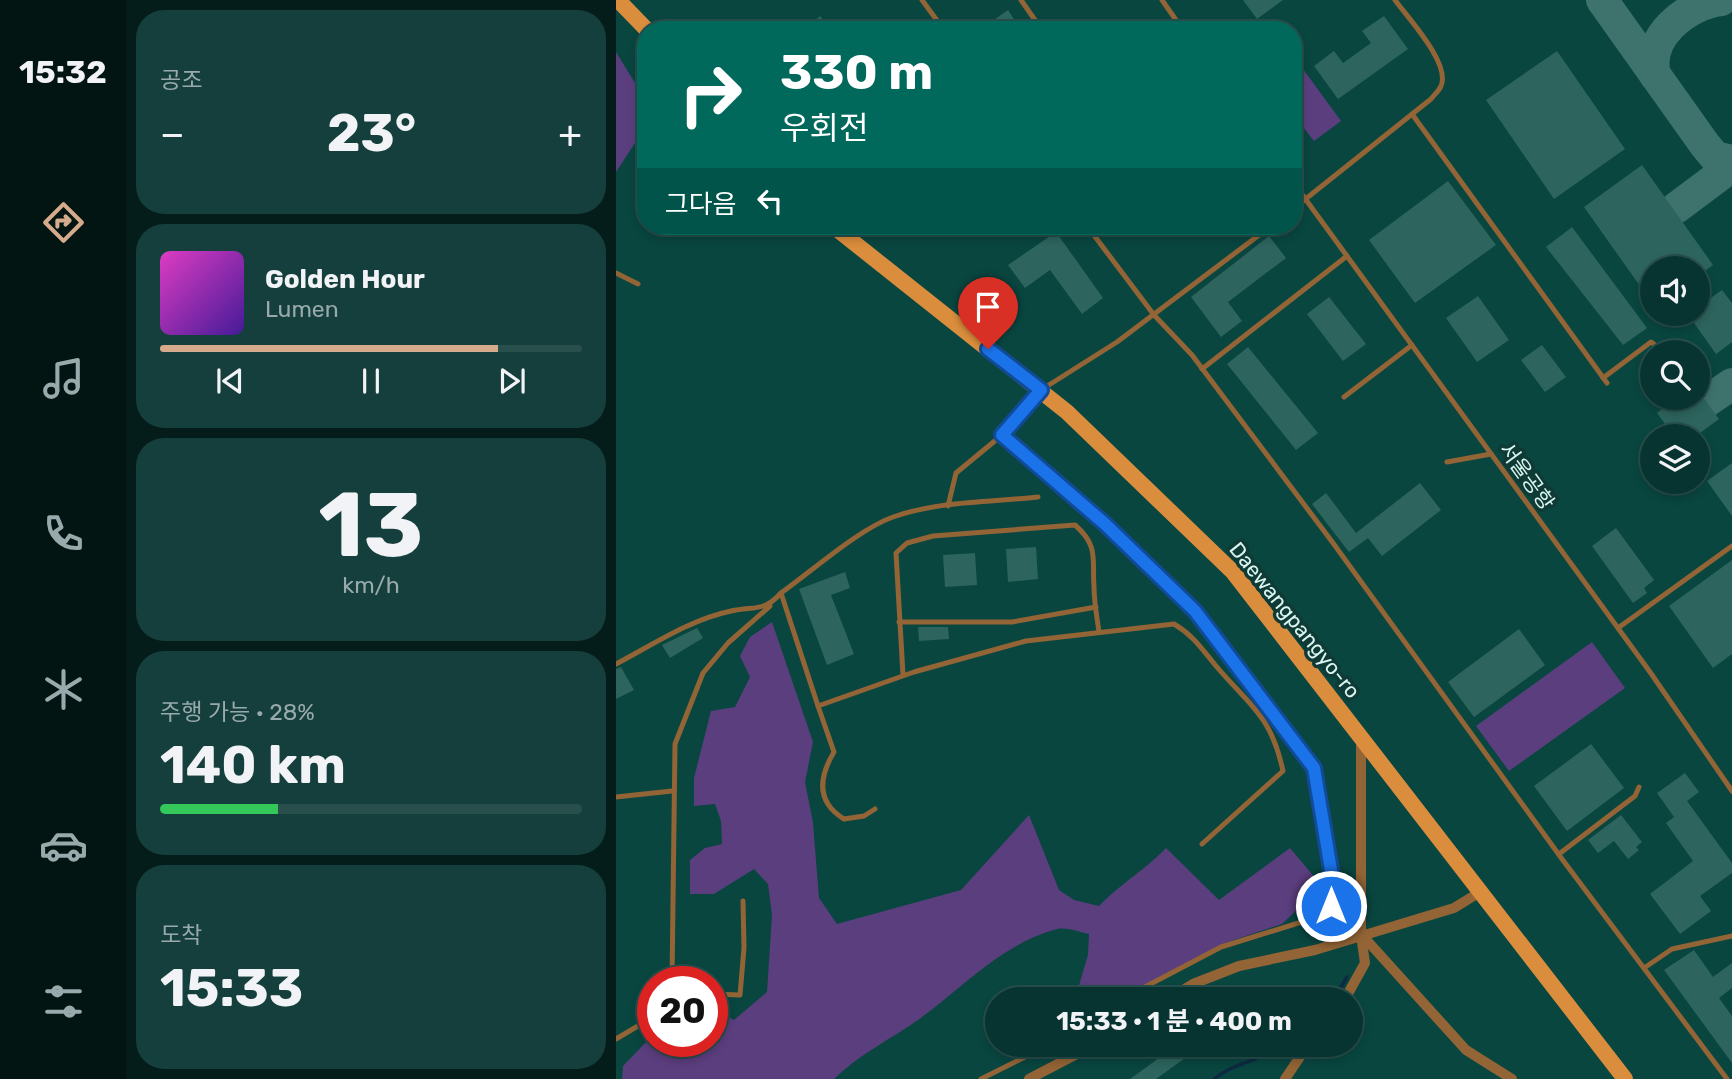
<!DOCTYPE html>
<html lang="ko">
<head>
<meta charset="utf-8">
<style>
  :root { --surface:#073430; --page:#153f3c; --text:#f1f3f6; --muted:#98aaab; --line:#284f4c; --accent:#d6ab8b }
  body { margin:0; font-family:Rubik,"Noto Sans KR",sans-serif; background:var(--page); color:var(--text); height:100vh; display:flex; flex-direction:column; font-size:26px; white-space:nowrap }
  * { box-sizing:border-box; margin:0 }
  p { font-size:23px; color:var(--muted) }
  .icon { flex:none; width:38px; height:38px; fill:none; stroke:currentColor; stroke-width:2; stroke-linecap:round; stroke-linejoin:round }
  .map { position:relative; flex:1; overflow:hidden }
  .drawer { display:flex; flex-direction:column; gap:10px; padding:10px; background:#041d1a; width:490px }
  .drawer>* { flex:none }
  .top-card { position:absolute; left:21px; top:21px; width:665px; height:214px; border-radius:28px; box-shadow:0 4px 10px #0003,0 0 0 2px var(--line); background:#00695c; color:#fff; overflow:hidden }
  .fabs { position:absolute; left:1024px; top:256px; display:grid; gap:14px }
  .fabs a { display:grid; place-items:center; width:70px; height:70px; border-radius:50%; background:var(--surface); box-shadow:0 4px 10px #0003,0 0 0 2px var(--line); font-size:35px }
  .speed { position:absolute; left:21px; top:966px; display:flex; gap:14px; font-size:35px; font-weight:700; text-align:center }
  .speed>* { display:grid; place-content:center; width:91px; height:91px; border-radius:50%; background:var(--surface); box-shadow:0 4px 10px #0003,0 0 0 2px var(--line); line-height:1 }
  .speed .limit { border:10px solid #d22; background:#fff; color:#111 }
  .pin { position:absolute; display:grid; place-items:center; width:60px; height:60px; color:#fff; margin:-72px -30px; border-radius:50% 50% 50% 0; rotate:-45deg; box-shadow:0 0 7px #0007 }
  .pin .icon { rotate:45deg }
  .me { position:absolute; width:77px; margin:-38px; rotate:0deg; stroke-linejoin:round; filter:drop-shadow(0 0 5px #0008) }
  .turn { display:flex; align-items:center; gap:24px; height:147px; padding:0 28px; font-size:32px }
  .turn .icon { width:91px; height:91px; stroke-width:2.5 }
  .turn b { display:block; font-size:49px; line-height:60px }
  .then { display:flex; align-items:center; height:66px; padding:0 28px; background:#0003; gap:14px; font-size:26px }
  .big { font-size:52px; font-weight:700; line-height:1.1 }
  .drawer .tile { flex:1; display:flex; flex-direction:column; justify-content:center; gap:10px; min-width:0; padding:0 24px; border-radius:28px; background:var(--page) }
  .drawer .dial { align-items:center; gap:0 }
  .dial b { font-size:91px; line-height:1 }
  .song { display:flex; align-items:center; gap:21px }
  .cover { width:84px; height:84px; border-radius:10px; background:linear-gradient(135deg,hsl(310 70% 55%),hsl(260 70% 35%)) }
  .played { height:7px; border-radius:4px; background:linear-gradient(90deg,var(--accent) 80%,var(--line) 80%) }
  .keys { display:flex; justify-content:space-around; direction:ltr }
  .heat { display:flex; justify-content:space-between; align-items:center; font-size:38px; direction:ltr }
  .charge { height:10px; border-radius:5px; background:linear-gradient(90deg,#34c759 28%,var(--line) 0) }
  .trip { position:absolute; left:369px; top:987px; width:378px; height:70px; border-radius:35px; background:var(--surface); box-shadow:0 4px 10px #0003,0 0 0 2px var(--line); font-weight:700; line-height:70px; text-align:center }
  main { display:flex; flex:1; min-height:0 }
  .dock { display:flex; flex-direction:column; width:126px; justify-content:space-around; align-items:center; background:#031513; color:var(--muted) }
  .dock .icon { width:49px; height:49px }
  .dock .on { color:var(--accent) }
  .dock b { font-size:32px; color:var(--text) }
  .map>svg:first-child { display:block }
  .green { fill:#5b3e7e }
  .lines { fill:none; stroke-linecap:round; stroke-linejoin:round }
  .stream { stroke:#0c2b41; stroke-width:3.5 }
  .taxiway { stroke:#3e726d; stroke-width:32 }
  .building { fill:#2d645d }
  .lane { stroke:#936435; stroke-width:5 }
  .street { stroke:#936435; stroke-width:10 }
  .primary { stroke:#da8d3c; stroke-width:16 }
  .route-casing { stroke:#114b97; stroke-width:18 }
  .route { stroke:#1a73e8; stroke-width:12 }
  .labels { text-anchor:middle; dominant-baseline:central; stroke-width:7; stroke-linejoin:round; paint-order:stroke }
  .street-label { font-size:21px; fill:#daf6f1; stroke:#0f3a35 }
</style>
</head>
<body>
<main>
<nav class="dock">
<b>15:32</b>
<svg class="icon on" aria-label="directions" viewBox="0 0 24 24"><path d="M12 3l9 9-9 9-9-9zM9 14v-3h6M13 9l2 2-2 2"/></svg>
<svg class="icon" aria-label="music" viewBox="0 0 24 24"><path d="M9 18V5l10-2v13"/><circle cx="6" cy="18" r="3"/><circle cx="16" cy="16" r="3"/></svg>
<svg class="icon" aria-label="phone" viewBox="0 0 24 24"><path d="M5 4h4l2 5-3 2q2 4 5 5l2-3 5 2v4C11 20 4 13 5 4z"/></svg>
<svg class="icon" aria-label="climate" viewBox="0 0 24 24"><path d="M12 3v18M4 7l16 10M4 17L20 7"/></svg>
<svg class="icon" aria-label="car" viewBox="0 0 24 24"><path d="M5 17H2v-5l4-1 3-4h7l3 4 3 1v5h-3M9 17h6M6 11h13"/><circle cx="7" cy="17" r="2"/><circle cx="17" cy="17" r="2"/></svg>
<svg class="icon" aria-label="filters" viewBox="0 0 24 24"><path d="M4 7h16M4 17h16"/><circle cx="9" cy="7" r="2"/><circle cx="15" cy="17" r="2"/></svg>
</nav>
<section class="drawer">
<div class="tile"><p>공조</p>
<div class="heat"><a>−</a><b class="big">23°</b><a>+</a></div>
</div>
<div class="tile">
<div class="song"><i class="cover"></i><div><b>Golden Hour</b><p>Lumen</p></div></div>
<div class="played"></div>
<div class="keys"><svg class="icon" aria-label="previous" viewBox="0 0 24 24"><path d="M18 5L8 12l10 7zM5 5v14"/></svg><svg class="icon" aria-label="pause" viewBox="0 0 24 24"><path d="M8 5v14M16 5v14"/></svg><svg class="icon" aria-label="next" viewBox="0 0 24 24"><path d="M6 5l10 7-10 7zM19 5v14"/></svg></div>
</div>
<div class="tile dial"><b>13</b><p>km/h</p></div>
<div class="tile"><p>주행 가능 · 28%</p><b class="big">140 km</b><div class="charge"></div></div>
<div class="tile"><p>도착</p><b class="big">15:33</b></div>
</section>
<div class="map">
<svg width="1116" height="1079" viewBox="0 0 1116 1079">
  <rect width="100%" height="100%" fill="#094640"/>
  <g class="green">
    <path d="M0 52 30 101V126L0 172Z"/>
    <path d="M687 69 725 121 698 141 677 114V76Z"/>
    <path d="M156 622 197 742 189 782 197 823 203 898 221 924 345 890 413 815 443 890 458 900 483 906C504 884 529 870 550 848L603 900 674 848 706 886 666 924 612 942 506 999H459L472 955 473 934C463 932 451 927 441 929 387 943 346 988 302 1020 273 1040 244 1054 218 1079H6L7 1066 37 1035V1041H96V1008L118 1020 151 992 156 915 152 884 138 869 98 894H74V860L89 848 106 844 105 821 99 804 78 806V778L95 711 119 707 134 677 124 656 134 637Z"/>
    <path d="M976 642 1009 688 893 771 860 726Z"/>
  </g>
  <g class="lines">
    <g class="stream">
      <path d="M718 999 731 977"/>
      <path d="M598 1079C619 1062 641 1063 664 1045"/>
    </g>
    <g class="taxiway">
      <path d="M986 0 1089 145 1099 157 1116 161"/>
      <path d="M1039 75C1029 37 1071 4 1105 0"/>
      <path d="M1060 208 1116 166"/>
      <path d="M1081 408 1116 384"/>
    </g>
  </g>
  <g class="building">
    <path d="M627 0H667L641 19Z"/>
    <path d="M392 10 405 30H381L375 22Z"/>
    <path d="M204 16 216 30H188Z"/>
    <path d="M768 16 792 49 722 99 698 66 718 51 727 63 755 43 746 31Z"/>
    <path d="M941 51 1009 149 938 199 870 100Z"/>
    <path d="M1026 165 1097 265 1082 276V268H1036V303L968 207Z"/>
    <path d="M832 181 880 245 799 303 753 240Z"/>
    <path d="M956 227 1031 328 1007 345 930 247Z"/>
    <path d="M440 232 487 298 466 314 434 270 409 288 392 265Z"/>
    <path d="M653 236 670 258 612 302 626 321 605 337 575 297Z"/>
    <path d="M1106 290 1116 303V342L1100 354 1071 313H1082V307Z"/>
    <path d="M862 296 893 340 861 362 830 318Z"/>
    <path d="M713 297 750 344 727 361 691 314Z"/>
    <path d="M926 345 950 377 929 392 905 360Z"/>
    <path d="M632 347 702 433 680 450 611 364Z"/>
    <path d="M1062 397H1087L1103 419 1080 436H1058L1041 413Z"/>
    <path d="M1116 463V516L1091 481Z"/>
    <path d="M804 483 825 510 766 556 752 538 733 552 696 504 710 493 740 533Z"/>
    <path d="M1000 528 1038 580 1028 588 1031 593 1017 603 976 546Z"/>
    <path d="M420 547 422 579 392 582 390 549Z"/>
    <path d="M359 553 361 585 329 587 327 555Z"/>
    <path d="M1116 560V654L1097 668 1053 606Z"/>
    <path d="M229 572 234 588 215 595 238 654 211 665 183 589Z"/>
    <path d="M302 627H332L333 639 303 641Z"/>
    <path d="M81 628 87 638 54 658 46 645Z"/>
    <path d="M903 629 929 665 858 717 832 682Z"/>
    <path d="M5 667 18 690 0 699V669Z"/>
    <path d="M975 744 1008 788 951 831 918 786Z"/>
    <path d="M1069 773 1083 792 1071 801 1116 863V873L1084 896 1095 911 1064 934 1034 894 1077 861 1050 823 1058 817 1041 793Z"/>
    <path d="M1005 815 1026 842 1020 847 1023 850 1012 859 998 841 982 853 972 840Z"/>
    <path d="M1078 950 1097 977 1116 963V988L1103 998 1116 1016V1063L1048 970Z"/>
    <path d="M561 1045H587L540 1079H514Z"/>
  </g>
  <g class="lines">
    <g class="lane">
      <path d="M306 0 328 30"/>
      <path d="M405 0 426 30"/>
      <path d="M546 0 567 30"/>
      <path d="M796 114 991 383"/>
      <path d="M677 182 1034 672 1116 791"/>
      <path d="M677 209 815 99C818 95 823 91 825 86 835 64 792 18 779 0"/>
      <path d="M471 226 538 315 576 355 717 543 946 859 1111 1079"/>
      <path d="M0 273 22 284"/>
      <path d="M1082 367 1085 368"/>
      <path d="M586 369 731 256"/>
      <path d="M987 378 1035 342 1049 352"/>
      <path d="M728 397 796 345"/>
      <path d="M386 435 489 524 579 612 698 768 715 870V906L708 915 605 947 506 999"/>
      <path d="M831 462 875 454"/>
      <path d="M332 506 340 473 386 435 425 390 501 342 655 226"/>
      <path d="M165 593 202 706 298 672 410 641 558 624C577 635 586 649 600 666 634 706 655 715 667 771L586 844"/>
      <path d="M283 622H396L480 607"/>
      <path d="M1002 628 1116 546"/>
      <path d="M0 664C38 644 73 620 115 611 139 606 148 612 165 593 196 571 243 529 277 517 322 501 375 502 422 497"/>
      <path d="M287 675 280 553 291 543 317 536 459 525C483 546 476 559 478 587 478 602 481 617 483 632"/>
      <path d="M202 706 218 752C203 777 200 802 228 819L248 816 259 809"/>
      <path d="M0 797 56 791"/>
      <path d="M943 854 1019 796 1023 787"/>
      <path d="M1028 968 1056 949 1116 936"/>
      <path d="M56 982 59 744 87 673 112 643 154 606"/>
      <path d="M96 994 124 995 128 948 127 901"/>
      <path d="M0 1039 37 1017"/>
      <path d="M365 1079 433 1045"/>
    </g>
    <g class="street">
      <path d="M746 935 850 1050 896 1079"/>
      <path d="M552 999 577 984 623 966 699 950 838 908 864 892"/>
      <path d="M729 999 749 963 745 935V739"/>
      <path d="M413 1079 478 1045"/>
      <path d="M669 1079 692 1045"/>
    </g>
    <g class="primary">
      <path d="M2 0 31 30"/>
      <path d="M217 226 451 412 617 572 1009 1079"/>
    </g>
  </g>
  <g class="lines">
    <g class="route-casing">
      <path id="route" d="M372 349 425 390 386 435 489 524 579 611 698 768 715 870V906"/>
    </g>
    <use href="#route" class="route"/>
  </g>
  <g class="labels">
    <g class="street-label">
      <text transform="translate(911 476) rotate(54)">서울공항</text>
      <text transform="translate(679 620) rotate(51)">Daewangpangyo-ro</text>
    </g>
  </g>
</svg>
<div class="fabs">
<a><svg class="icon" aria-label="sound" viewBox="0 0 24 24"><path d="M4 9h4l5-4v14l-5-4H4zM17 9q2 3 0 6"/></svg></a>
<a><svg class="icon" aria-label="search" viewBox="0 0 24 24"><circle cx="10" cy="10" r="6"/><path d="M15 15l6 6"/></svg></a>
<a><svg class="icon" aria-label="layers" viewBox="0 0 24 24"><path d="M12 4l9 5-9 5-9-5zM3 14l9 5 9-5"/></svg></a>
</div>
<div class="speed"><div class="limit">20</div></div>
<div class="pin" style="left:372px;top:349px;background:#d93025"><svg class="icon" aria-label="arrive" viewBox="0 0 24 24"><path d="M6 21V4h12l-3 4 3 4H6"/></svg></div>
<svg class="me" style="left:715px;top:906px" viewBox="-20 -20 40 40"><circle r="17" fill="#1a73e8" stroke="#fff" stroke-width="3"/><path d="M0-11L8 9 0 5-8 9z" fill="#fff"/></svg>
<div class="trip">15:33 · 1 분 · 400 m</div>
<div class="top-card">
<div class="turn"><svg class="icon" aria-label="right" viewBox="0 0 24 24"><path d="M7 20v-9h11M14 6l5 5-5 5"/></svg><div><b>330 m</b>우회전</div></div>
<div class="then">그다음<svg class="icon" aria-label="left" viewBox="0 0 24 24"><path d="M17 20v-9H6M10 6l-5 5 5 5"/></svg></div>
</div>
</div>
</main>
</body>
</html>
